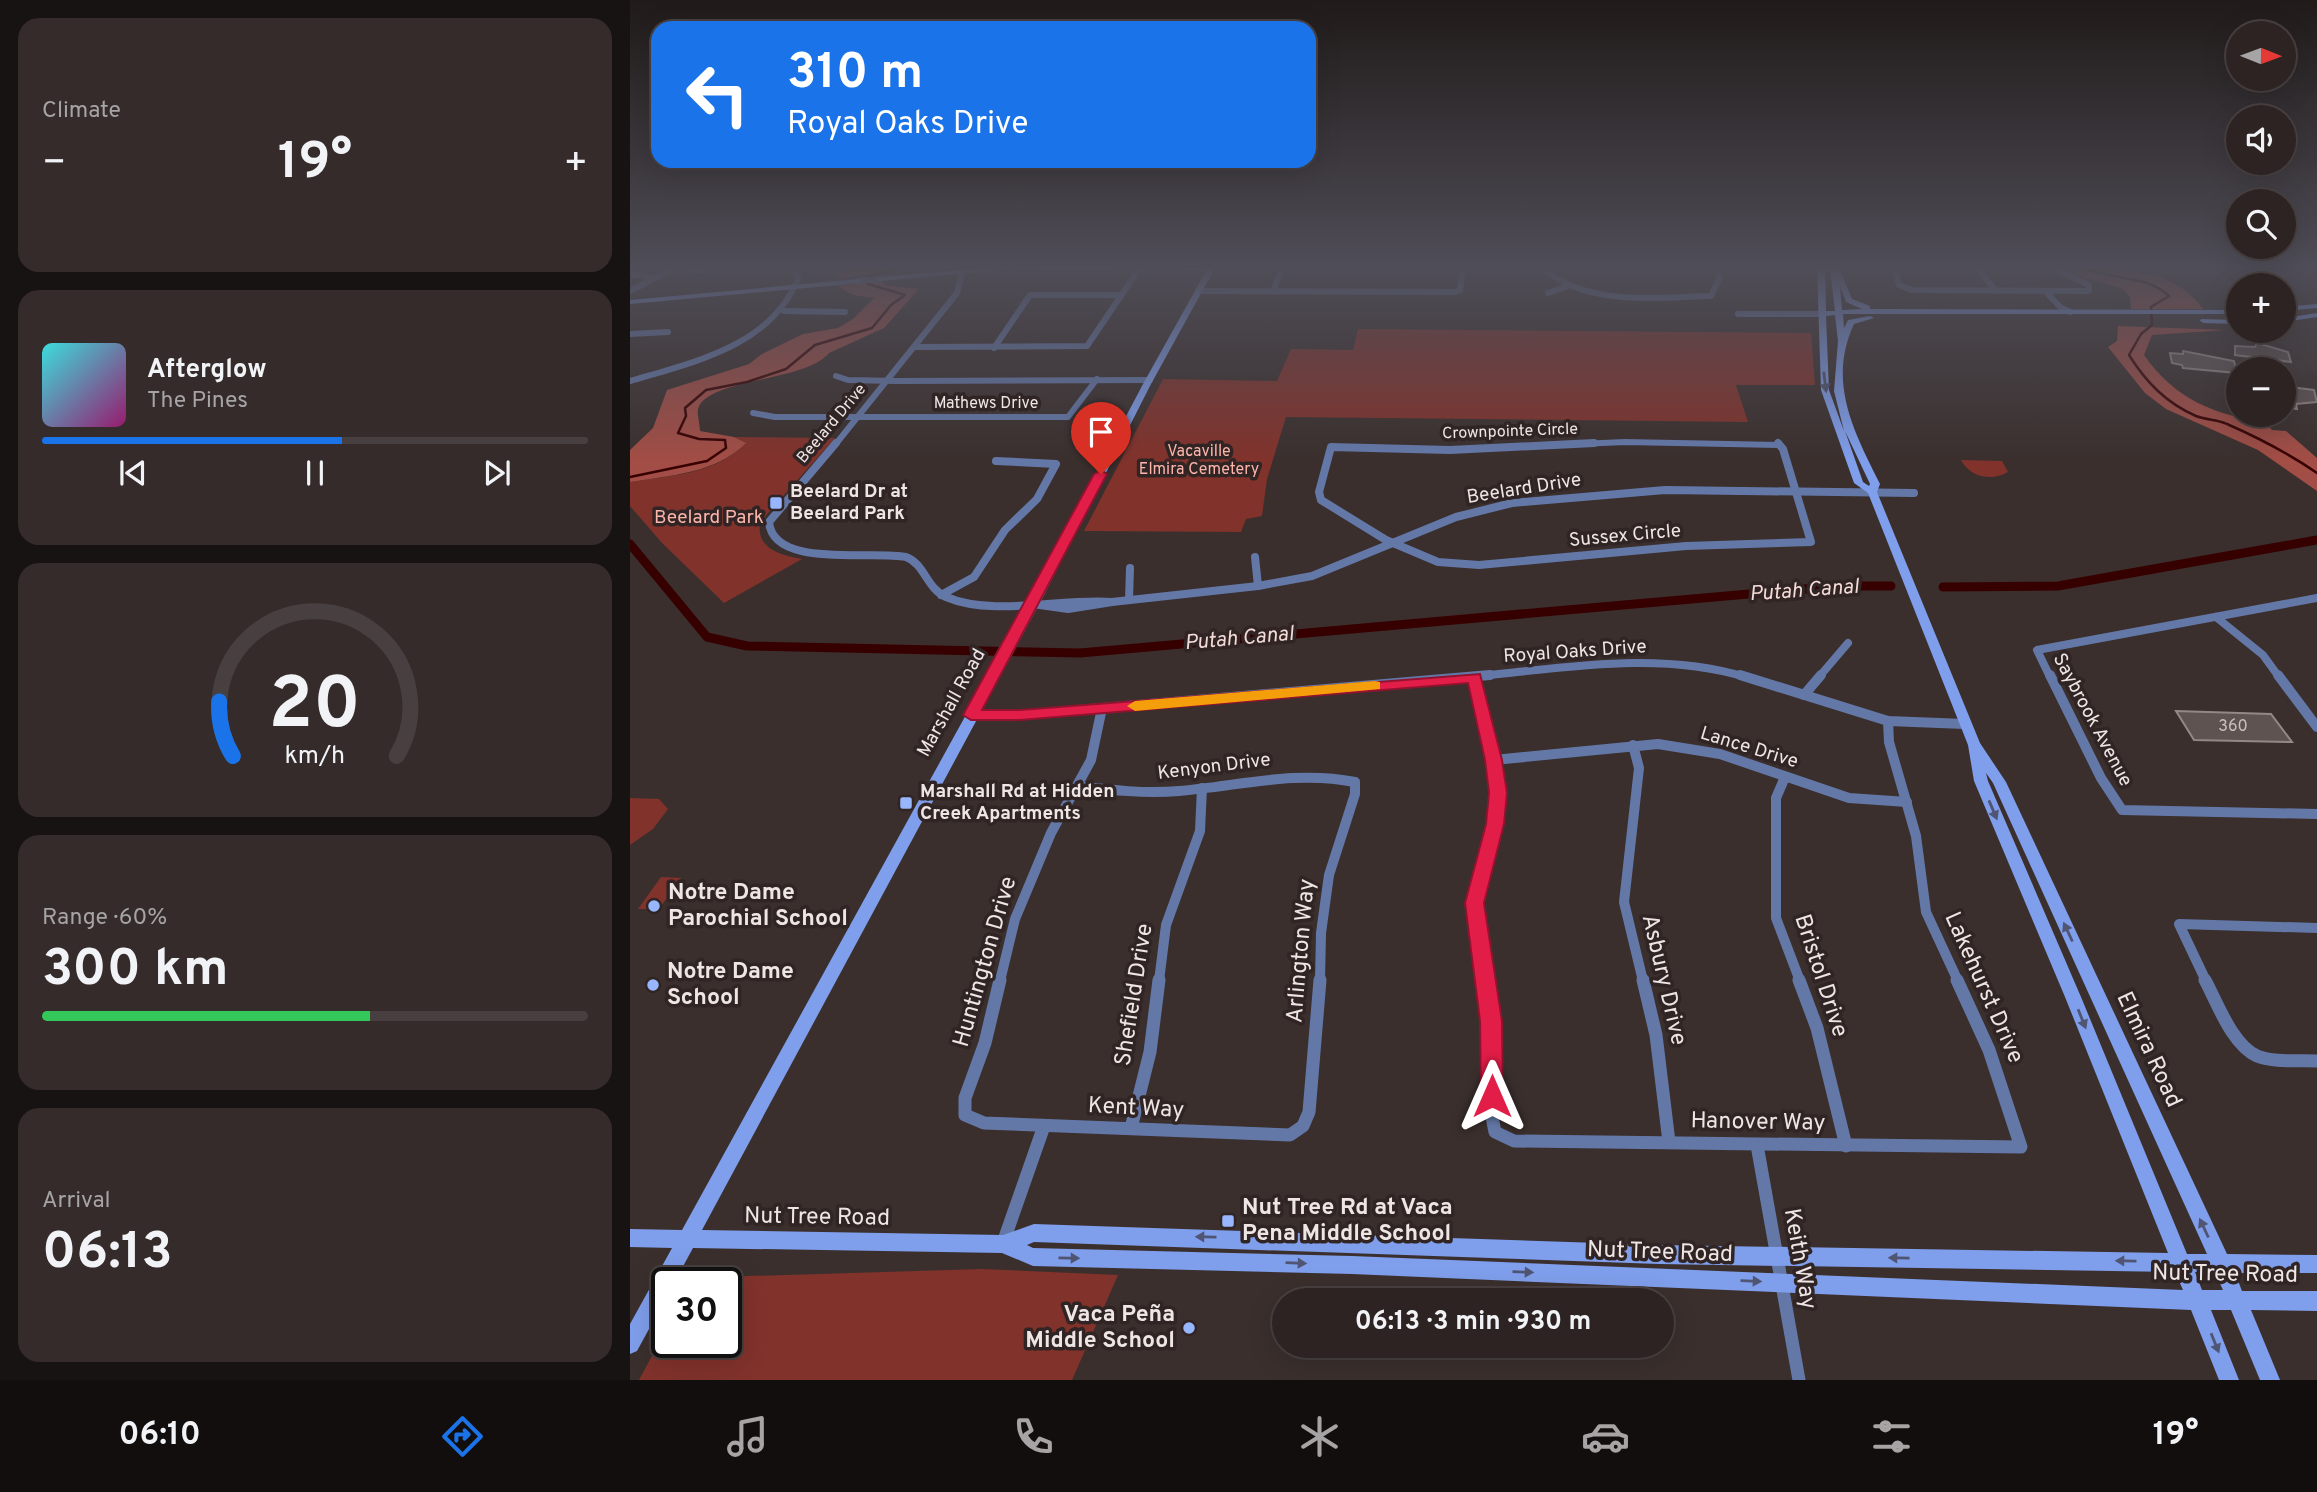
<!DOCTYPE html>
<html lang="en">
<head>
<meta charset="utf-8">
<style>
  :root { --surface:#2c2322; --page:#342b2a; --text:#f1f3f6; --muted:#a6a4a5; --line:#484040; --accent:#1a73e8 }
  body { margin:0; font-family:Overpass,sans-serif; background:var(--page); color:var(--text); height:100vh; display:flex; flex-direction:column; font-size:26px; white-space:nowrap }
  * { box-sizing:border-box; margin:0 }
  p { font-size:23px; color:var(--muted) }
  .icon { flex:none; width:38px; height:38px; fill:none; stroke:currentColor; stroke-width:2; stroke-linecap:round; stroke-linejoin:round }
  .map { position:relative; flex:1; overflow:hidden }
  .panel { display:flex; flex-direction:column; gap:18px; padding:18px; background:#181313; width:630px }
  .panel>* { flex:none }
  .top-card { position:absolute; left:21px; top:21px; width:665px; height:147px; border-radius:21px; box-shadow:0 7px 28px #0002,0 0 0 2px var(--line); background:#1a73e8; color:#fff; overflow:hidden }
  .needle { width:46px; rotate:91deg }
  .fabs { position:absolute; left:1596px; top:21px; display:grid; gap:14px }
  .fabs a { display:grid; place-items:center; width:70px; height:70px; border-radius:50%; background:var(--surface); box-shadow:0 7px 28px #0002,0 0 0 2px var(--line); font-size:35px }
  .speed { position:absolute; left:21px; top:1267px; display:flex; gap:14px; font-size:35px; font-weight:700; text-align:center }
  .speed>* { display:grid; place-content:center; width:91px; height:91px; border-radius:50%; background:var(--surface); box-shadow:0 7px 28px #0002,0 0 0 2px var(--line); line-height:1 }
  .speed .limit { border:4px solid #111; border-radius:10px; background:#fff; color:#111 }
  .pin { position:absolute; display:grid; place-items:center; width:60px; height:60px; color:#fff; margin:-72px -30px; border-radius:50% 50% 50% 0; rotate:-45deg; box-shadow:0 0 7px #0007 }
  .pin .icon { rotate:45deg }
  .me { position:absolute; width:77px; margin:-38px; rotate:0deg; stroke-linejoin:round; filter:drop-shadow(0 0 5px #0008) }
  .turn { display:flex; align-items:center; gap:24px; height:147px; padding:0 21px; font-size:32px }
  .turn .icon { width:91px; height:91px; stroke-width:2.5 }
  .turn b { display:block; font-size:49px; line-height:60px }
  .big { font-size:52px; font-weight:700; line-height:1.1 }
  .panel .widget { flex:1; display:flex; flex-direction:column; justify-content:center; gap:10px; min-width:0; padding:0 24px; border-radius:21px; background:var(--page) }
  .panel .dial { align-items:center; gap:0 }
  .dial svg { height:182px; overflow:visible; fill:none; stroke:var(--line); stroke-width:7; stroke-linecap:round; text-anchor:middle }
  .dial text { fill:var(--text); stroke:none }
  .song { display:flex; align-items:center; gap:21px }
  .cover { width:84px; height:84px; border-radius:10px; background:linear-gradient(135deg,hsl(180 70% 55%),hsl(320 70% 35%)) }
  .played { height:7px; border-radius:4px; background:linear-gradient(90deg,var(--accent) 55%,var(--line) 55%) }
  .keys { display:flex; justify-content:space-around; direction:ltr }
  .heat { display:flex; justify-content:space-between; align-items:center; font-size:38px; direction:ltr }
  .charge { height:10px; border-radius:5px; background:linear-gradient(90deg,#34c759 60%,var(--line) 0) }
  .trip { position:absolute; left:642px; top:1288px; width:402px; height:70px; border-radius:35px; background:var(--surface); box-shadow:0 7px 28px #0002,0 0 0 2px var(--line); font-weight:700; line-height:70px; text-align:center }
  .tab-bar { display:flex; height:112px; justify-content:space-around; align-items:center; background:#120e0e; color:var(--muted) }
  .tab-bar .icon { width:49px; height:49px }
  .tab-bar .active { color:var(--accent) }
  .tab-bar b { font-size:32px; color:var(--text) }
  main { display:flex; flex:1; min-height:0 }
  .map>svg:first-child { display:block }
  .green { fill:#81322b }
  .forest { fill:#a24d45 }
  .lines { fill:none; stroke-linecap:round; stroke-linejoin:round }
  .stream { stroke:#370000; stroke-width:2.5 }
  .canal { stroke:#370000; stroke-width:9 }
  .building { fill:#5f5351; stroke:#948785; stroke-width:2 }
  .street-far3 { stroke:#6478a8; stroke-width:6 }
  .street-far2 { stroke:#6478a8; stroke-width:8 }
  .street-far1 { stroke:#6478a8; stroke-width:10 }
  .street { stroke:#6478a8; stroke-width:13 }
  .secondary { fill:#7f9eeb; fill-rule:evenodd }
  .oneway { fill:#505574 }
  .route { fill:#e11d48; stroke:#92132f; stroke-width:2 }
  .slow { fill:#f59e0b }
  .poi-dot { fill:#97b6fd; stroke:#302524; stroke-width:2.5 }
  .labels { text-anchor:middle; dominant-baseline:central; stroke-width:7; stroke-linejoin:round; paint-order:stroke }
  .far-street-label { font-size:16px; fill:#eee6e5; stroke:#302524 }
  .far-park-label { font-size:16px; fill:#fdb4ab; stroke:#302524 }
  .number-label { font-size:16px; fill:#cac1c0 }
  .street-label { font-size:19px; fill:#eee6e5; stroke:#302524 }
  .poi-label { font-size:19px; font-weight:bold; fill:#eee6e5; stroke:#302524; text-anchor:start }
  .park-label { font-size:19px; fill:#fdb4ab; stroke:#302524 }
  .water-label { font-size:21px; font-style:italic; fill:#f4dbd7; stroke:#302524 }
  .near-poi-label { font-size:23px; font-weight:bold; fill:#eee6e5; stroke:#302524; text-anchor:start }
  .near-street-label { font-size:23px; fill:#eee6e5; stroke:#302524 }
</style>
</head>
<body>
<main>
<section class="panel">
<div class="widget"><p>Climate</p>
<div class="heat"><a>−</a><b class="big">19°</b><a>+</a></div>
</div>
<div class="widget">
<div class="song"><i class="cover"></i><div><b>Afterglow</b><p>The Pines</p></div></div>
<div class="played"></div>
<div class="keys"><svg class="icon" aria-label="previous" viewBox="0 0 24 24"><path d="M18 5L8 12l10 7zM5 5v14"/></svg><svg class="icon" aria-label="pause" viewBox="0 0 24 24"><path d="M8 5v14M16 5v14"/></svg><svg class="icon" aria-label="next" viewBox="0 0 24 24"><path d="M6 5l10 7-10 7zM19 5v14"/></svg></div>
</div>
<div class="widget dial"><svg viewBox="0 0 100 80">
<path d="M14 69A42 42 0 1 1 86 69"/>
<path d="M14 69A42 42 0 0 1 8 45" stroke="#1a73e8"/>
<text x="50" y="56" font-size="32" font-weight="700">20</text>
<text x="50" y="72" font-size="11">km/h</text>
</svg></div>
<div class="widget"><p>Range · 60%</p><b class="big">300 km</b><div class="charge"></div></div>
<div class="widget"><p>Arrival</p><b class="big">06:13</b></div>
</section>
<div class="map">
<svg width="1687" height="1380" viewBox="0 0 1687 1380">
  <rect width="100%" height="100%" fill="#3a2f2d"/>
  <g class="green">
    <path d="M728 329 1181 333 1185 385H1106L1118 422 656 417 637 479 632 516 616 519 611 532 454 531 533 379 647 381 661 349 723 350Z"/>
    <path d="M104 437 205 438 130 522C126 549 150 555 172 559L94 603 32 543 0 506V482C37 476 89 474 115 443Z"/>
    <path d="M1331 460 1372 461 1378 472C1361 482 1340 477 1331 460Z"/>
    <path d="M0 798 29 799 38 809 23 829 0 845Z"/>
    <path d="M31 877 51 878 29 909H8Z"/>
    <path d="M352 1269 488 1275 442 1380H9L37 1328V1342H96V1283H75L87 1277Z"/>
  </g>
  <g class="forest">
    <path d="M209 268H284L206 279Z"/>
    <path d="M1433 268C1483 268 1541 264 1573 309H1501L1500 297 1492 288 1454 278Z"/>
    <path d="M253 281 255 285 289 289 254 328 199 353C176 382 76 378 68 409 67 415 70 425 70 431L104 437 116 443C87 473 38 476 0 482V450L23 428 37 390 119 364 132 354 173 334 208 328 223 319 244 298 223 295 208 286Z"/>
    <path d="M1488 326 1596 330 1522 335 1514 355C1545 399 1584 415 1635 422L1642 430 1656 431 1687 458V491L1628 450 1536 409 1515 393 1478 347 1487 341Z"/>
  </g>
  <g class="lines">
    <g class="stream">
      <path d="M1455 268C1483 281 1516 274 1539 296L1521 307 1522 325 1511 334 1499 355C1516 382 1536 403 1566 416 1576 420 1587 419 1597 424 1629 438 1658 453 1687 473"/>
      <path d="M0 477 77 461 96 448 95 440 69 439 48 433 56 416 55 408 76 390 117 382 156 369 185 345 242 328 261 305 275 295 238 284 239 276 270 268"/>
    </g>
    <g class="canal">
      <path d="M0 544 77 637 117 646 450 653 1209 586H1261"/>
      <path d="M1313 587 1428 586 1687 540"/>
    </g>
  </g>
  <g class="building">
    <path d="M1627 343 1658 352 1661 362 1605 355V346L1625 347Z"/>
    <path d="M1553 351 1604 361 1607 373 1553 368 1552 365 1542 363 1540 353 1553 354Z"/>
    <path d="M1660 387 1684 390 1687 402 1666 404 1667 409 1654 407V388Z"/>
    <path d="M1546 711 1641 714 1662 742 1564 740Z"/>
  </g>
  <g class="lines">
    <g class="street-far3">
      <path d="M48 268 74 271"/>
      <path d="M912 268C959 307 1024 297 1081 296L1089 279 1088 268"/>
      <path d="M1189 268H1204"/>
      <path d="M1264 268 1269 285 1282 290 1459 291V285L1423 268"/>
      <path d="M1347 268 1366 291"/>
      <path d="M0 274 23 277"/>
      <path d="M228 281 250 279"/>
      <path d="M0 291 44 268"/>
      <path d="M568 291 825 292 830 290 833 268"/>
      <path d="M643 291 652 268"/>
      <path d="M1416 292 1430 307 1440 312"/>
      <path d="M918 293 938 286"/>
      <path d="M154 311 215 312"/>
      <path d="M1108 314H1192"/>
      <path d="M0 334 38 332"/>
      <path d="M284 347 457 346 509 269"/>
      <path d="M364 348 400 295H491"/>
      <path d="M206 376 218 380 268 381 520 380"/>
      <path d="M0 381C64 362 142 346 168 278L163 268"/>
      <path d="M123 413 145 417H438L467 379"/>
      <path d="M205 445 327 293 333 268"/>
      <path d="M926 445 995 442 1150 445"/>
    </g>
    <g class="street-far2">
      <path d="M206 443 139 522C143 569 242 550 276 557 295 564 296 588 316 597 363 617 431 598 482 602L438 609 403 604"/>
      <path d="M964 443 820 450 701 447 689 492 691 500 756 540 808 562 849 565 1056 546 1181 542 1153 449 1148 443"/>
      <path d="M625 557 628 586"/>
      <path d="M311 595 344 577 375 530 407 499 426 464 366 461"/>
      <path d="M499 600 500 568"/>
      <path d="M482 602 628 586 682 576 826 517 882 503 1035 490 1284 493"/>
      <path d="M1586 617 1633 655 1649 677"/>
      <path d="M839 677C929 669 1027 650 1115 677"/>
      <path d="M1189 677 1218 643"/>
      <path d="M1420 677 1407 650 1687 598"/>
    </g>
    <g class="street-far1">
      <path d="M1110 675 1258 721 1335 724"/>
      <path d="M1420 675 1471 778 1492 810 1687 814"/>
      <path d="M1648 675 1687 727"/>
      <path d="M845 677 864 760 868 793 865 824 845 903 856 981"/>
      <path d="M1174 695 1191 675"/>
      <path d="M341 715H390L860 675"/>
      <path d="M1258 721 1259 742 1286 836 1296 912 1328 981"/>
      <path d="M1003 745 1009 768 994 902 1013 981"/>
      <path d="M864 760 1028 744 1090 754 1219 798 1277 802"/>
      <path d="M1155 777 1146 798V918L1170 981"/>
      <path d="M447 786C481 790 515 794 549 791 609 786 665 770 725 782V794L699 875 691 933 690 981"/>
      <path d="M370 981 385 919 421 833 461 760 472 708"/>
      <path d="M529 981 536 925 570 831 572 788"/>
      <path d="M1576 981 1549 924 1687 928"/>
    </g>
    <g class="street">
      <path d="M370 980 355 1043 335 1098V1115L354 1123 660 1135 673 1126 679 1112 690 980"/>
      <path d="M855 980 861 1021 862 1117 865 1132 884 1141 1391 1147 1359 1050 1327 980"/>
      <path d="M1013 980 1026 1035 1039 1142"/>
      <path d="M1169 980 1187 1028 1216 1146"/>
      <path d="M1575 980C1587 1002 1602 1045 1627 1056 1645 1063 1668 1060 1687 1061"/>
      <path d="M501 1128 520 1052 529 980"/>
      <path d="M1127 1145 1169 1380"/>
      <path d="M373 1243 414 1126"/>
    </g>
    <g class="secondary">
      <path d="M353 268H378L374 270 250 281 246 279 250 277Z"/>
      <path d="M386 268H585L521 384 414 595 72 1230 373 1235 404 1224 1029 1245 1538 1253 1435 997 1344 781 1338 745 1238 493 1224 483 1191 390 1187 268H1195L1196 311H1205L1200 268H1209L1222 299 1240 306V309L1608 310V314H1213L1214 328 1218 320 1240 316 1244 318 1224 324C1197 382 1224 432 1250 484L1247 492 1350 743 1376 782 1597 1254 1687 1255V1273H1605L1612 1291H1687V1311L1621 1310 1650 1380H1630L1601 1310H1581L1609 1380H1589L1561 1310 722 1274 403 1266 372 1253 63 1248 44 1283H37V1296L7 1351 0 1354V1324L42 1248 0 1247V1229L52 1230 402 595 513 384 576 271 390 270ZM1210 286 1216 302 1232 309 1212 310ZM1205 315 1208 341 1204 391 1214 431 1199 390 1196 316ZM1215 431 1240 484 1239 486 1233 482ZM1356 773 1363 783 1577 1254H1557L1451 997 1358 781ZM404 1242 1029 1264 1545 1272 1553 1290 722 1256 403 1248 397 1245ZM1565 1272 1585 1273 1593 1290H1572Z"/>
      <path d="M228 279H231V283L0 304V300Z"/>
      <path d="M1687 304V308L1654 311V307Z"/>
      <path d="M1687 313V317L1654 322V318Z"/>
      <path d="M1571 319 1608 320V324L1574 323 1570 321Z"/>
    </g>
  </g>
  <defs><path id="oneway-solid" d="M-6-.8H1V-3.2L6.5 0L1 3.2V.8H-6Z" transform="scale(1.75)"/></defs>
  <g class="oneway">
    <use href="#oneway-solid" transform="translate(1195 382) rotate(83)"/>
    <use href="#oneway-solid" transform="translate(1363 810) rotate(67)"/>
    <use href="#oneway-solid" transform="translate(1438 932) rotate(-115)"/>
    <use href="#oneway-solid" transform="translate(1452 1019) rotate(68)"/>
    <use href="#oneway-solid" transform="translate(1574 1228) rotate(-115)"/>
    <use href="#oneway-solid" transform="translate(576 1237) rotate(-179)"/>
    <use href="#oneway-solid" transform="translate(439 1258) rotate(1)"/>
    <use href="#oneway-solid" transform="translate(1269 1258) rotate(-179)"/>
    <use href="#oneway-solid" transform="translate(1496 1261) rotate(-179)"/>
    <use href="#oneway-solid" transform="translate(666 1263) rotate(2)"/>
    <use href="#oneway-solid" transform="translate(893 1272) rotate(2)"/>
    <use href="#oneway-solid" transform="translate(1121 1281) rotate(2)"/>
    <use href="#oneway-solid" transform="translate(1585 1343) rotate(68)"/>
  </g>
  <linearGradient id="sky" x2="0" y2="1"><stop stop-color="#201a19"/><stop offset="0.58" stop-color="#4f4d57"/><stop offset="1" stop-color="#4f4d57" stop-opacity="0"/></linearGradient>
  <rect width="1687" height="461" fill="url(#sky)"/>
  <path class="route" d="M471 470 477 474 352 710H390L850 674 872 760 877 793 874 824 854 903 872 1021 873 1096 870 1102 862 1105 854 1102 851 1096 850 1021 835 903 856 824 859 793 855 760 838 683 390 720H341L333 715 464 474Z"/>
  <path class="slow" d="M745 681 750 682V689L505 711 497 706 505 701Z"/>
  <g class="poi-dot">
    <rect x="139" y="496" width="14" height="14" rx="3.5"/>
    <rect x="269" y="796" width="14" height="14" rx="3.5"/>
    <circle cx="24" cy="906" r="7"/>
    <circle cx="23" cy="985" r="7"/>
    <rect x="591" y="1214" width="14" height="14" rx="3.5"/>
    <circle cx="559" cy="1328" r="7"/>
  </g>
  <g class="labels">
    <g class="far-street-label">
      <text x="356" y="404">Mathews Drive</text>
      <text transform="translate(202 424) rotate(-50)">Beelard Drive</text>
      <text transform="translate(880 432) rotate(-2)">Crownpointe Circle</text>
    </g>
    <g class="far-park-label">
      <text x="569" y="452">Vacaville<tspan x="569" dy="18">Elmira Cemetery</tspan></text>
    </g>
    <g class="number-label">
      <text x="1603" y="727">360</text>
    </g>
    <g class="street-label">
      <text transform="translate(894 489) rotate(-9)">Beelard Drive</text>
      <text transform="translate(995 536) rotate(-5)">Sussex Circle</text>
      <text transform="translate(945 652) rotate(-4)">Royal Oaks Drive</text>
      <text transform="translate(322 703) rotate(-61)">Marshall Road</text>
      <text transform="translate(1462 720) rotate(62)">Saybrook Avenue</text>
      <text transform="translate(1119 748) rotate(17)">Lance Drive</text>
      <text transform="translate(584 767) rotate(-7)">Kenyon Drive</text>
    </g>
    <g class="poi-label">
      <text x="160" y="492">Beelard Dr at<tspan x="160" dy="22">Beelard Park</tspan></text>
      <text x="290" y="792">Marshall Rd at Hidden<tspan x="290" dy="22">Creek Apartments</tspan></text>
    </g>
    <g class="park-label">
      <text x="79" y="518">Beelard Park</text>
    </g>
    <g class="water-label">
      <text transform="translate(1174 591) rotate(-4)">Putah Canal</text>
      <text transform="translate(609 639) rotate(-5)">Putah Canal</text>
    </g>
    <g class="near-poi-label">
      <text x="38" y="893">Notre Dame<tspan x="38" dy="26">Parochial School</tspan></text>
      <text x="37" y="972">Notre Dame<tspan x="37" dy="26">School</tspan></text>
      <text x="612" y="1208">Nut Tree Rd at Vaca<tspan x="612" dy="26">Pena Middle School</tspan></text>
      <text x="545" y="1315" text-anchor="end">Vaca Peña<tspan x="545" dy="26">Middle School</tspan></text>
    </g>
    <g class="near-street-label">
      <text transform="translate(672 951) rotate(-85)">Arlington Way</text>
      <text transform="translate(356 962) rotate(-74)">Huntington Drive</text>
      <text transform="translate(1190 976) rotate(72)">Bristol Drive</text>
      <text transform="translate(1033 980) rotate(77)">Asbury Drive</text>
      <text transform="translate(1353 988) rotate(66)">Lakehurst Drive</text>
      <text transform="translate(505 995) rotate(-81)">Shefield Drive</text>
      <text transform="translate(1518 1050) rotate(65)">Elmira Road</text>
      <text transform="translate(506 1109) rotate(3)">Kent Way</text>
      <text transform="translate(1128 1123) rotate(1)">Hanover Way</text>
      <text transform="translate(187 1218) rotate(1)">Nut Tree Road</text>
      <text transform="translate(1030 1253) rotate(2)">Nut Tree Road</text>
      <text transform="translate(1169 1259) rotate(80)">Keith Way</text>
      <text transform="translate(1595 1275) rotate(1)">Nut Tree Road</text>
    </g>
  </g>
</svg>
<div class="fabs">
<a><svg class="needle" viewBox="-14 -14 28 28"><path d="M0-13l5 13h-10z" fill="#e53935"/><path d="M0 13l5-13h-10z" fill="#a6a4a5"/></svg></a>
<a><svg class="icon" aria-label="sound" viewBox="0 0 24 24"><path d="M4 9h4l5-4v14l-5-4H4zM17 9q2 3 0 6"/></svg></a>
<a><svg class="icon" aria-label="search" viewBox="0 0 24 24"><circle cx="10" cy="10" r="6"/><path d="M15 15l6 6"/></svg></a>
<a>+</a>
<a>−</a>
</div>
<div class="speed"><div class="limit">30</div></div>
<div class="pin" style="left:471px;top:474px;background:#d93025"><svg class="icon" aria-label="arrive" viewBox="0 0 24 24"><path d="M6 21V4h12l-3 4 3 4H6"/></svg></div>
<svg class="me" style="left:862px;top:1096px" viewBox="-20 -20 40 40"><path d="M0-17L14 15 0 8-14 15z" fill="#e11d48" stroke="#fff" stroke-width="4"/></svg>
<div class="trip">06:13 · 3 min · 930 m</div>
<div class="top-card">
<div class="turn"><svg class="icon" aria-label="left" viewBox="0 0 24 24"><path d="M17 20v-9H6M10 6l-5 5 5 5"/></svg><div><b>310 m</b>Royal Oaks Drive</div></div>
</div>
</div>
</main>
<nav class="tab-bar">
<b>06:10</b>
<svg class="icon active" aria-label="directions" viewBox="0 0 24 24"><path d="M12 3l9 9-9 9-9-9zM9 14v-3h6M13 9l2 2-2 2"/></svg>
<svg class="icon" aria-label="music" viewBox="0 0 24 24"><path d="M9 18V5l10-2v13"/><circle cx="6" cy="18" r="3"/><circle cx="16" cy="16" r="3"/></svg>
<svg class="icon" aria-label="phone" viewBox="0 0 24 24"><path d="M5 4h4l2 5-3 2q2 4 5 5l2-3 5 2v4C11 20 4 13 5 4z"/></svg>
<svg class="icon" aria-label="climate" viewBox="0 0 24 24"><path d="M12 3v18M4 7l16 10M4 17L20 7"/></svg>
<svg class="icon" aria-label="car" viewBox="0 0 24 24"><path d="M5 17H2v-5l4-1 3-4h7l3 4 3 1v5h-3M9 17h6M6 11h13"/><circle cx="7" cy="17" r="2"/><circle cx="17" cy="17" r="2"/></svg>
<svg class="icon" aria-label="filters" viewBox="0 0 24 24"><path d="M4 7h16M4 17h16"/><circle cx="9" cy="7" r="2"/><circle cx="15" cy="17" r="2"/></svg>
<b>19°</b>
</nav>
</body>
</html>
